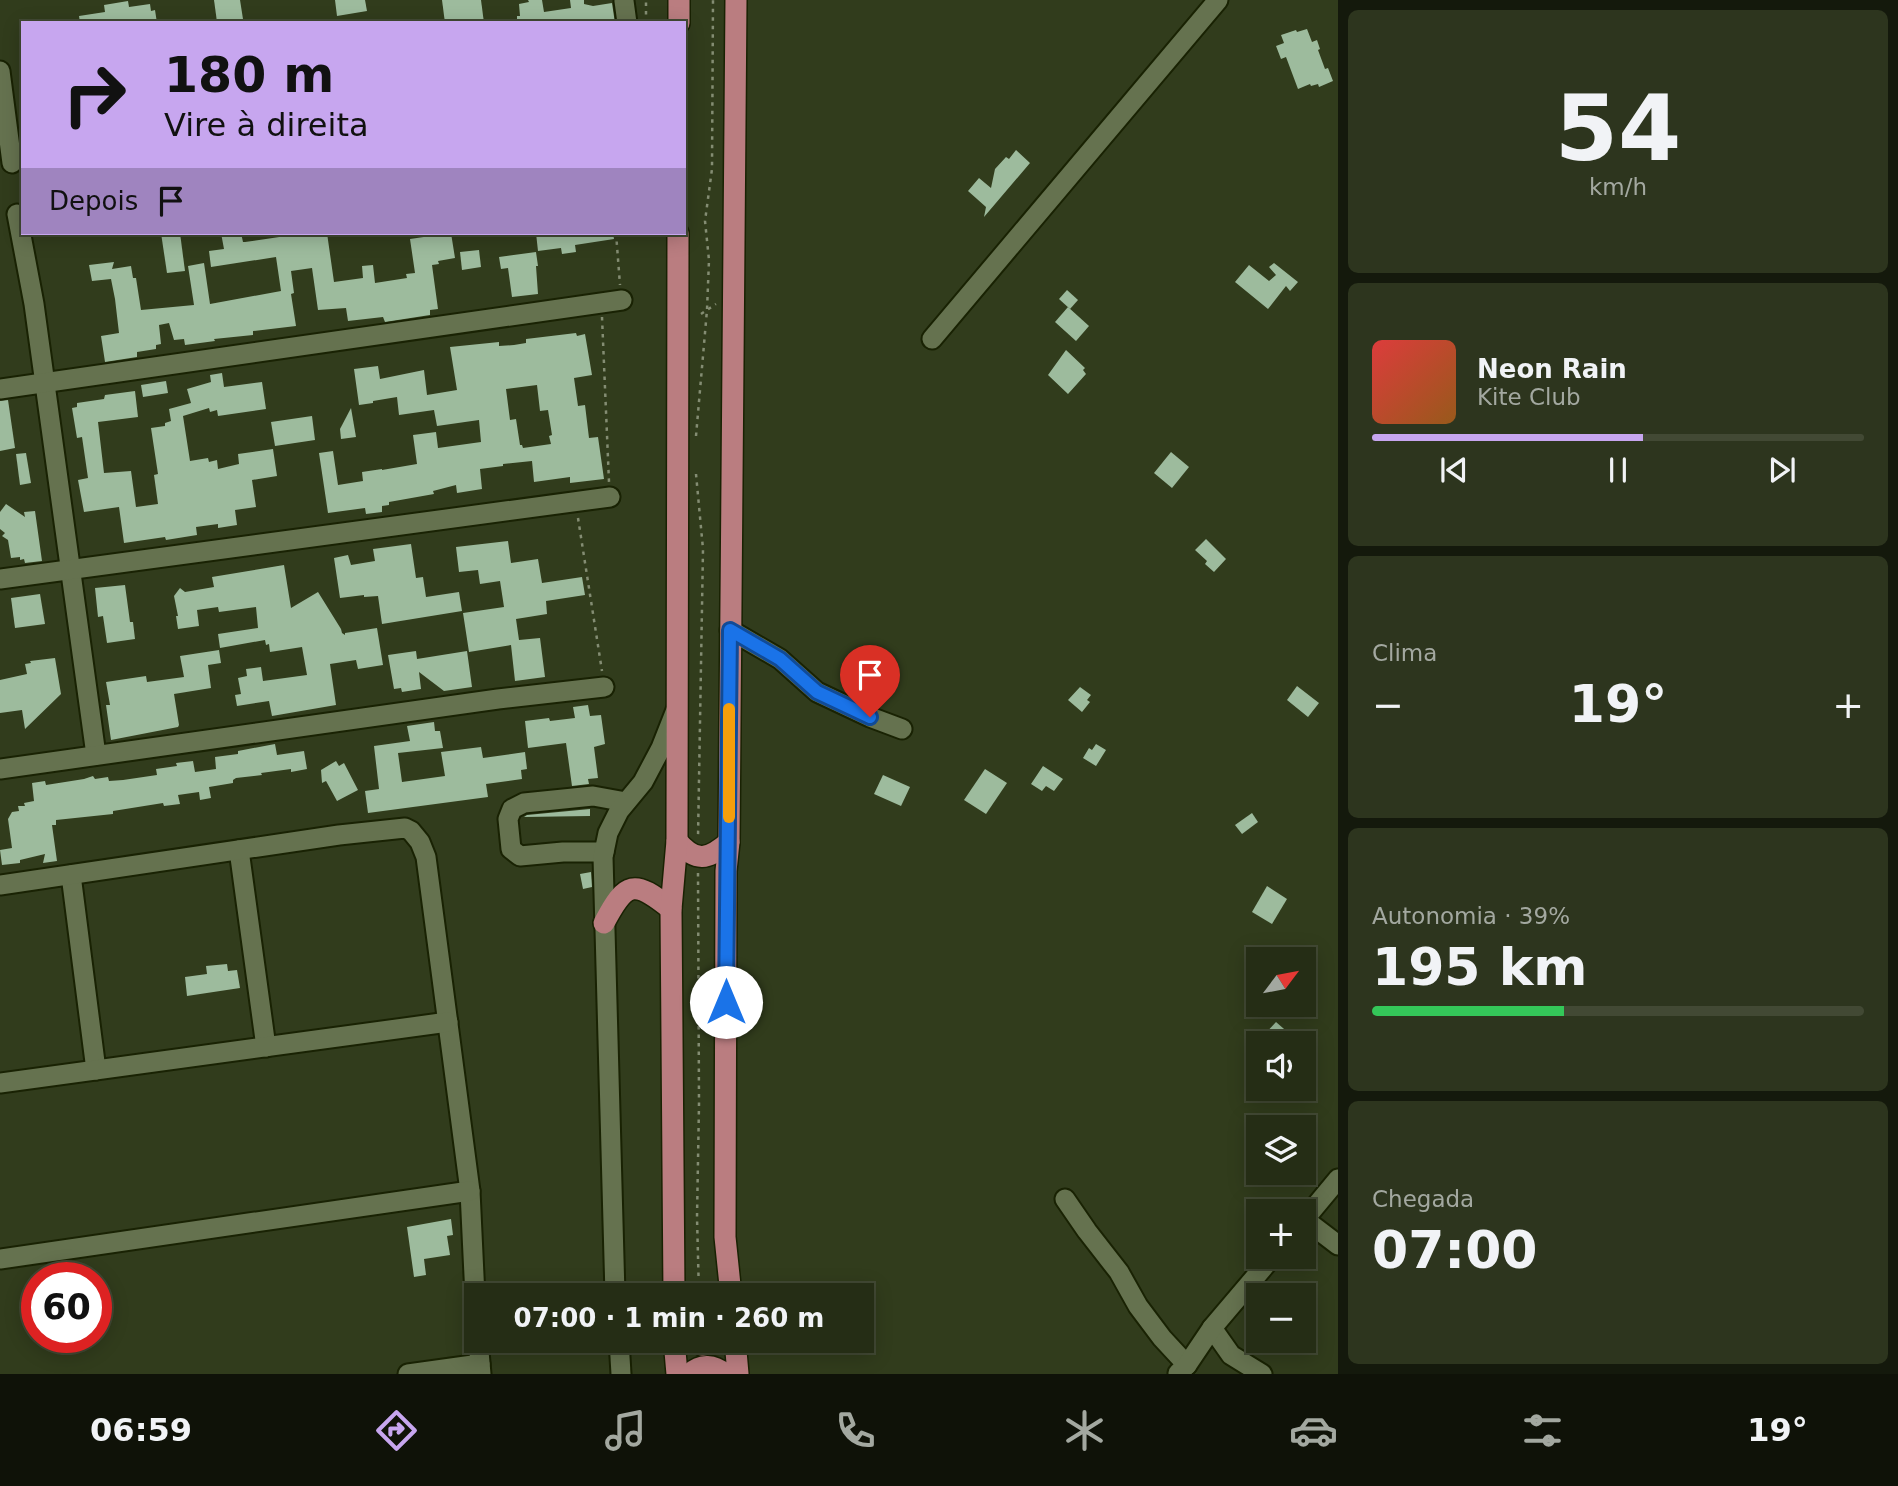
<!DOCTYPE html>
<html lang="pt">
<head>
<meta charset="utf-8">
<style>
  :root { --surface:#252d15; --page:#2d351e; --text:#f1f3f6; --muted:#a3a8a0; --line:#424934; --accent:#c7a6ef }
  body { margin:0; font-family:"DejaVu Sans",sans-serif; background:var(--page); color:var(--text); height:100vh; display:flex; flex-direction:column; font-size:26px; white-space:nowrap }
  * { box-sizing:border-box; margin:0 }
  p { font-size:23px; color:var(--muted) }
  .icon { flex:none; width:38px; height:38px; fill:none; stroke:currentColor; stroke-width:2; stroke-linecap:round; stroke-linejoin:round }
  .map { position:relative; flex:1; overflow:hidden }
  .sheet { display:flex; flex-direction:column; gap:10px; padding:10px; background:#14190c; width:560px }
  .sheet>* { flex:none }
  .guide { position:absolute; left:21px; top:21px; width:665px; height:214px; border-radius:0px; box-shadow:0 4px 18px #0003,0 0 0 2px var(--line); background:#c7a6ef; color:#111; overflow:hidden }
  .needle { width:46px; rotate:58deg }
  .fabs { position:absolute; left:1246px; top:947px; display:grid; gap:14px }
  .fabs a { display:grid; place-items:center; width:70px; height:70px; border-radius:0px; background:var(--surface); box-shadow:0 4px 18px #0003,0 0 0 2px var(--line); font-size:35px }
  .speed { position:absolute; left:21px; top:1262px; display:flex; gap:14px; font-size:35px; font-weight:700; text-align:center }
  .speed>* { display:grid; place-content:center; width:91px; height:91px; border-radius:50%; background:var(--surface); box-shadow:0 4px 18px #0003,0 0 0 2px var(--line); line-height:1 }
  .speed .limit { border:10px solid #d22; background:#fff; color:#111 }
  .pin { position:absolute; display:grid; place-items:center; width:60px; height:60px; color:#fff; margin:-72px -30px; border-radius:50% 50% 50% 0; rotate:-45deg; box-shadow:0 0 7px #0007 }
  .pin .icon { rotate:45deg }
  .me { position:absolute; width:77px; margin:-38px; rotate:0deg; stroke-linejoin:round; filter:drop-shadow(0 0 5px #0008) }
  .turn { display:flex; align-items:center; gap:24px; height:147px; padding:0 28px; font-size:32px }
  .turn .icon { width:91px; height:91px; stroke-width:2.5 }
  .turn b { display:block; font-size:49px; line-height:60px }
  .then { display:flex; align-items:center; height:66px; padding:0 28px; background:#0003; gap:14px; font-size:26px }
  .big { font-size:52px; font-weight:800; line-height:1.1 }
  .sheet .tile { flex:1; display:flex; flex-direction:column; justify-content:center; gap:10px; min-width:0; padding:0 24px; border-radius:10px; background:var(--page) }
  .sheet .dial { align-items:center; gap:0 }
  .dial b { font-size:91px; line-height:1 }
  .song { display:flex; align-items:center; gap:21px }
  .cover { width:84px; height:84px; border-radius:10px; background:linear-gradient(135deg,hsl(0 70% 55%),hsl(30 70% 35%)) }
  .played { height:7px; border-radius:4px; background:linear-gradient(90deg,var(--accent) 55%,var(--line) 55%) }
  .keys { display:flex; justify-content:space-around; direction:ltr }
  .heat { display:flex; justify-content:space-between; align-items:center; font-size:38px; direction:ltr }
  .charge { height:10px; border-radius:5px; background:linear-gradient(90deg,#34c759 39%,var(--line) 0) }
  .trip { position:absolute; left:464px; top:1283px; width:410px; height:70px; border-radius:0px; background:var(--surface); box-shadow:0 4px 18px #0003,0 0 0 2px var(--line); font-weight:800; line-height:70px; text-align:center }
  .menu { display:flex; height:112px; justify-content:space-around; align-items:center; background:#0f1208; color:var(--muted) }
  .menu .icon { width:49px; height:49px }
  .menu .active { color:var(--accent) }
  .menu b { font-size:32px; color:var(--text) }
  main { display:flex; flex:1; min-height:0 }
  .map>svg:first-child { display:block }
  .building { fill:#9dbb9d; fill-rule:evenodd }
  .lines { fill:none; stroke-linecap:round; stroke-linejoin:round }
  .minor-casing { stroke:#192203; stroke-width:23 }
  .major-casing { stroke:#192203; stroke-width:24 }
  .path { stroke:#848d73; stroke-width:2.5; stroke-dasharray:3.5 5; stroke-linecap:butt }
  .minor { stroke:#65724f; stroke-width:19 }
  .major { stroke:#ba7d80; stroke-width:21 }
  .route-casing { stroke:#114b97; stroke-width:18 }
  .route { stroke:#1a73e8; stroke-width:12 }
  .slow { stroke:#f59e0b; stroke-width:12 }
</style>
</head>
<body>
<main>
<div class="map">
<svg width="1338" height="1374" viewBox="0 0 1338 1374">
  <rect width="100%" height="100%" fill="#313c1c"/>
  <g class="building">
    <path d="M214 0H240L243 19 217 22Z"/>
    <path d="M335 0H365L367 11 337 16Z"/>
    <path d="M442 0H481L484 23H445Z"/>
    <path d="M528 0H542L544 12 571 8 570 0H584V4L593 6 612 3 615 23H517V16H520L519 4 529 2Z"/>
    <path d="M128 1 129 7 150 4 151 11 155 10 157 23H142V20L122 23H80L79 16 105 12 104 5Z"/>
    <path d="M1307 29 1312 42 1317 40 1320 49 1318 50 1325 69 1328 68 1333 81 1319 87 1318 84 1311 86 1310 84 1298 89 1286 57 1281 59 1276 46 1284 43 1281 35 1296 30 1297 32Z"/>
    <path d="M1016 150 1030 163 984 217 986 207 968 191 979 178 991 188 995 169 1006 157 1009 159Z"/>
    <path d="M161 233H180L185 271 167 273Z"/>
    <path d="M221 233H241L243 242H245L286 236 285 233H327L334 282 363 278 362 266 373 265 375 283 407 278 406 274 415 273 410 239 451 233 455 258 438 261 439 264 432 265 438 309 430 310V315L385 322 383 317 348 321 346 308 318 310 312 268 291 271 294 293 291 294 296 326 253 331V335L214 339 215 341 185 345 184 339 174 340 169 323 159 325 161 344 156 345V349L137 352V357L105 362 101 336 119 333 115 299 111 279 92 281 89 265 114 262 112 269 131 266 133 278H136L141 310 194 305 188 266 204 263 210 304 281 291 276 257 211 267 209 251 224 249Z"/>
    <path d="M536 233H613L614 239 575 245 576 252 562 254 561 248 538 251Z"/>
    <path d="M479 250 481 267 462 270 460 252Z"/>
    <path d="M536 252 538 266H536L538 294 512 297 508 268 501 269 499 257Z"/>
    <path d="M1274 263 1298 282 1290 291 1286 286 1268 309 1235 282 1249 265 1269 281 1276 275 1269 267Z"/>
    <path d="M1067 290 1078 300 1070 309 1059 299Z"/>
    <path d="M1068 307 1089 326 1076 341 1055 322Z"/>
    <path d="M576 333 577 336 585 334 592 375 574 378 578 406 585 405 589 438 598 437 604 479 570 483V477L534 482 532 461 503 464V466L480 469 482 489 457 493 456 485 433 491 434 494 389 502V505L382 506V512L366 514 365 508 328 513 319 453 333 451 338 485 363 481 362 472 382 469V470L417 464 413 435 436 432 438 448 481 442 479 420 437 426 434 410 399 415 397 397 373 401V403L359 405 354 369 378 366 380 379 424 370 427 395 457 390 450 347 499 342V346L514 345 526 343V339ZM537 385 540 411 548 410 552 435 549 436 551 444 523 448 522 445H520L516 419 510 420 506 389Z"/>
    <path d="M1066 350 1085 368 1083 370 1086 374 1068 394 1048 375Z"/>
    <path d="M222 373 224 387 262 382 266 409 218 416 217 410 210 412 209 408 183 416 190 461 208 458 209 462 217 460 218 469 239 464 238 454 273 449 277 476 252 480 256 507 235 510 237 525 218 528V524L196 527 197 535 166 540 165 537 124 543 119 507 84 512 78 480 88 478 82 437 77 438 72 408 77 407V403L104 399 105 395 135 391 138 417 98 422 104 473 131 471 136 507 158 504 154 475 158 474 151 428 165 426V423L171 421 169 409 191 403 187 389 211 382 210 375Z"/>
    <path d="M166 381 168 393 143 397 141 385Z"/>
    <path d="M8 400 15 448 0 451V401Z"/>
    <path d="M351 408 356 437 341 439 340 429Z"/>
    <path d="M312 416 315 440 275 446 271 422Z"/>
    <path d="M1171 452 1189 467 1172 488 1154 473Z"/>
    <path d="M26 453 31 483 20 485 16 454Z"/>
    <path d="M6 504 25 517 24 512 35 511 42 561 25 563 24 559 20 560V557L11 558 8 540 2 536 5 533 0 529V512Z"/>
    <path d="M1206 539 1226 559 1214 572 1205 564 1207 561 1195 550Z"/>
    <path d="M508 541 511 563 538 559 542 583 582 577 585 595 546 601 547 614 516 619 519 640 540 638 545 677 515 681 511 645 469 652 463 613 504 607 500 581 480 584 478 570 459 572 456 547Z"/>
    <path d="M411 544 416 578 423 577 426 597 459 592 462 611 382 624 378 596 364 597V595L340 598 334 558 348 555 351 565 375 561 373 549Z"/>
    <path d="M284 565 291 608 318 592 341 629 342 633 345 635V633L377 628 383 665 358 669 356 660 330 664 336 705 272 716 269 701 237 706 235 695 241 694 238 678 247 676 246 669 261 667 263 681 307 675 302 647 270 652 269 644 266 645 265 640 220 648 218 634 258 628 256 607 219 612 218 607 197 610 199 626 178 629 176 616H178L174 596 180 588 185 592 214 587 212 577Z"/>
    <path d="M125 585 130 622H133L135 639 107 643 103 616 98 617 95 588Z"/>
    <path d="M40 594 45 624 15 628 11 598Z"/>
    <path d="M219 650 221 663 208 665 211 688 174 694 179 725 178 727 111 740 106 705H110L106 682 146 676 147 682 184 677 180 656Z"/>
    <path d="M416 651 417 659 467 651 472 687 444 691 419 672 421 689 402 692 401 688 394 689 388 655Z"/>
    <path d="M55 658 61 694 25 729 22 710 0 713V680L27 674 25 664 31 663 30 661Z"/>
    <path d="M1297 686 1319 703 1308 717 1287 700Z"/>
    <path d="M1080 687 1091 695 1087 700 1090 702 1082 712 1068 700Z"/>
    <path d="M588 705 590 716 601 715 605 744 594 747 598 778 588 779 589 784 572 786 566 743 528 748 525 721 549 718 550 721 575 718 573 707Z"/>
    <path d="M434 722 435 731H440L443 748 398 753 402 782 445 776 441 752 481 747 483 758 525 752 527 769 521 770 522 779 486 784 488 797 368 813 365 791 379 789 374 746 410 741 407 726Z"/>
    <path d="M275 744 277 755 304 751 307 769 291 772V769L261 773 262 775 236 778 233 780V783L209 787 211 798 200 800 199 792 178 795 180 804 164 806 163 803 113 811V814L56 820V825H52L57 861 43 863 45 854 20 860V863L2 865 0 850 12 848 8 819 12 812 19 811 18 806H25L24 803 34 801 32 783 45 781 46 785 84 779 93 776 95 779 108 777 109 781 123 780 157 775 156 769 177 766 176 763 193 761 195 772 216 769 215 757 238 754V751Z"/>
    <path d="M1096 744 1106 750 1096 766 1083 758 1089 748 1092 750Z"/>
    <path d="M336 761 339 766 344 763 358 790 337 801 326 781 322 783 321 770Z"/>
    <path d="M1043 766 1063 779 1054 791 1046 786 1042 791 1031 784Z"/>
    <path d="M985 769 1007 783 986 814 964 800Z"/>
    <path d="M883 775 910 787 901 806 874 794Z"/>
    <path d="M590 809V816L524 817 527 815Z"/>
    <path d="M1252 813 1258 822 1242 834 1235 825Z"/>
    <path d="M591 872 592 887 583 889 580 874Z"/>
    <path d="M1267 886 1287 899 1272 924 1252 912Z"/>
    <path d="M227 964 228 971 237 970 240 988 187 996 185 977 207 974 206 966Z"/>
    <path d="M1276 1022 1291 1035 1284 1043H1264L1269 1037 1265 1034Z"/>
    <path d="M451 1219 453 1235 447 1236 450 1255 424 1259 426 1275 414 1277 407 1227Z"/>
  </g>
  <g class="lines">
    <g class="minor-casing">
      <g id="minor">
        <path d="M624 1 627 23"/>
        <path d="M0 71 12 163"/>
        <path d="M17 214 34 304 96 755"/>
        <path d="M932 339 1218 0"/>
        <path d="M0 389 622 300"/>
        <path d="M0 579 610 497"/>
        <path d="M730 630 780 659 817 692 870 717 902 729"/>
        <path d="M0 769 498 699 604 687"/>
        <path d="M239 850 266 1047"/>
        <path d="M604 852H563L520 856 511 849 508 819 512 809 524 803 593 796 626 802"/>
        <path d="M71 875 96 1070"/>
        <path d="M0 885 339 835 405 828 411 831 420 842 426 857 470 1191 476 1318"/>
        <path d="M0 1083 448 1022"/>
        <path d="M1065 1199 1087 1231 1119 1272 1138 1306 1162 1338 1187 1365"/>
        <path d="M1304 1219 1338 1245"/>
        <path d="M1304 1220 1338 1179"/>
        <path d="M0 1259 470 1191"/>
        <path d="M615 1295 603 857 608 833 619 811 643 782 661 748 676 710"/>
        <path d="M1212 1328 1231 1355 1262 1374"/>
        <path d="M478 1340 481 1374"/>
        <path d="M619 1340 621 1374"/>
        <path d="M1178 1373 1187 1365 1212 1328 1273 1256"/>
        <path d="M408 1374 480 1364"/>
      </g>
    </g>
    <g class="major-casing">
      <g id="major">
        <path d="M679 23V0"/>
        <path d="M677 841C696 863 708 860 729 842"/>
        <path d="M604 923C626 881 634 879 671 909"/>
        <path d="M674 1295 671 909 677 841 678 233"/>
        <path d="M731 1295 725 1237 726 871 729 842 736 0"/>
        <path d="M674 1340 677 1374"/>
        <path d="M697 1340 702 1345 718 1343 720 1340"/>
        <path d="M735 1340 738 1374"/>
        <path d="M690 1374C701 1363 714 1365 725 1374"/>
      </g>
    </g>
    <g class="path">
      <path d="M646 23V0"/>
      <path d="M616 233 620 285"/>
      <path d="M701 314 716 304"/>
      <path d="M602 317 609 482"/>
      <path d="M696 436 707 310 709 260 705 221 712 169 713 0"/>
      <path d="M696 474 703 549 698 838"/>
      <path d="M578 518 602 671"/>
      <path d="M698 873 699 1104 697 1217 699 1295"/>
    </g>
    <use href="#minor" class="minor"/>
    <use href="#major" class="major"/>
  </g>
  <g class="lines">
    <g class="route-casing">
      <path id="route" d="M726 1002 730 630 780 659 817 692 870 717"/>
    </g>
    <use href="#route" class="route"/>
    <path class="slow" d="M729 817V709"/>
  </g>
</svg>
<div class="fabs">
<a><svg class="needle" viewBox="-14 -14 28 28"><path d="M0-13l5 13h-10z" fill="#e53935"/><path d="M0 13l5-13h-10z" fill="#a3a8a0"/></svg></a>
<a><svg class="icon" aria-label="sound" viewBox="0 0 24 24"><path d="M4 9h4l5-4v14l-5-4H4zM17 9q2 3 0 6"/></svg></a>
<a><svg class="icon" aria-label="layers" viewBox="0 0 24 24"><path d="M12 4l9 5-9 5-9-5zM3 14l9 5 9-5"/></svg></a>
<a>+</a>
<a>−</a>
</div>
<div class="speed"><div class="limit">60</div></div>
<div class="pin" style="left:870px;top:717px;background:#d93025"><svg class="icon" aria-label="arrive" viewBox="0 0 24 24"><path d="M6 21V4h12l-3 4 3 4H6"/></svg></div>
<svg class="me" style="left:726px;top:1002px" viewBox="-20 -20 40 40"><circle r="19" fill="#fff"/><path d="M0-13L10 11 0 6-10 11z" fill="#1a73e8"/></svg>
<div class="trip">07:00 · 1 min · 260 m</div>
<div class="guide">
<div class="turn"><svg class="icon" aria-label="right" viewBox="0 0 24 24"><path d="M7 20v-9h11M14 6l5 5-5 5"/></svg><div><b>180 m</b>Vire à direita</div></div>
<div class="then">Depois<svg class="icon" aria-label="arrive" viewBox="0 0 24 24"><path d="M6 21V4h12l-3 4 3 4H6"/></svg></div>
</div>
</div>
<section class="sheet">
<div class="tile dial"><b>54</b><p>km/h</p></div>
<div class="tile">
<div class="song"><i class="cover"></i><div><b>Neon Rain</b><p>Kite Club</p></div></div>
<div class="played"></div>
<div class="keys"><svg class="icon" aria-label="previous" viewBox="0 0 24 24"><path d="M18 5L8 12l10 7zM5 5v14"/></svg><svg class="icon" aria-label="pause" viewBox="0 0 24 24"><path d="M8 5v14M16 5v14"/></svg><svg class="icon" aria-label="next" viewBox="0 0 24 24"><path d="M6 5l10 7-10 7zM19 5v14"/></svg></div>
</div>
<div class="tile"><p>Clima</p>
<div class="heat"><a>−</a><b class="big">19°</b><a>+</a></div>
</div>
<div class="tile"><p>Autonomia · 39%</p><b class="big">195 km</b><div class="charge"></div></div>
<div class="tile"><p>Chegada</p><b class="big">07:00</b></div>
</section>
</main>
<nav class="menu">
<b>06:59</b>
<svg class="icon active" aria-label="directions" viewBox="0 0 24 24"><path d="M12 3l9 9-9 9-9-9zM9 14v-3h6M13 9l2 2-2 2"/></svg>
<svg class="icon" aria-label="music" viewBox="0 0 24 24"><path d="M9 18V5l10-2v13"/><circle cx="6" cy="18" r="3"/><circle cx="16" cy="16" r="3"/></svg>
<svg class="icon" aria-label="phone" viewBox="0 0 24 24"><path d="M5 4h4l2 5-3 2q2 4 5 5l2-3 5 2v4C11 20 4 13 5 4z"/></svg>
<svg class="icon" aria-label="climate" viewBox="0 0 24 24"><path d="M12 3v18M4 7l16 10M4 17L20 7"/></svg>
<svg class="icon" aria-label="car" viewBox="0 0 24 24"><path d="M5 17H2v-5l4-1 3-4h7l3 4 3 1v5h-3M9 17h6M6 11h13"/><circle cx="7" cy="17" r="2"/><circle cx="17" cy="17" r="2"/></svg>
<svg class="icon" aria-label="filters" viewBox="0 0 24 24"><path d="M4 7h16M4 17h16"/><circle cx="9" cy="7" r="2"/><circle cx="15" cy="17" r="2"/></svg>
<b>19°</b>
</nav>
</body>
</html>
